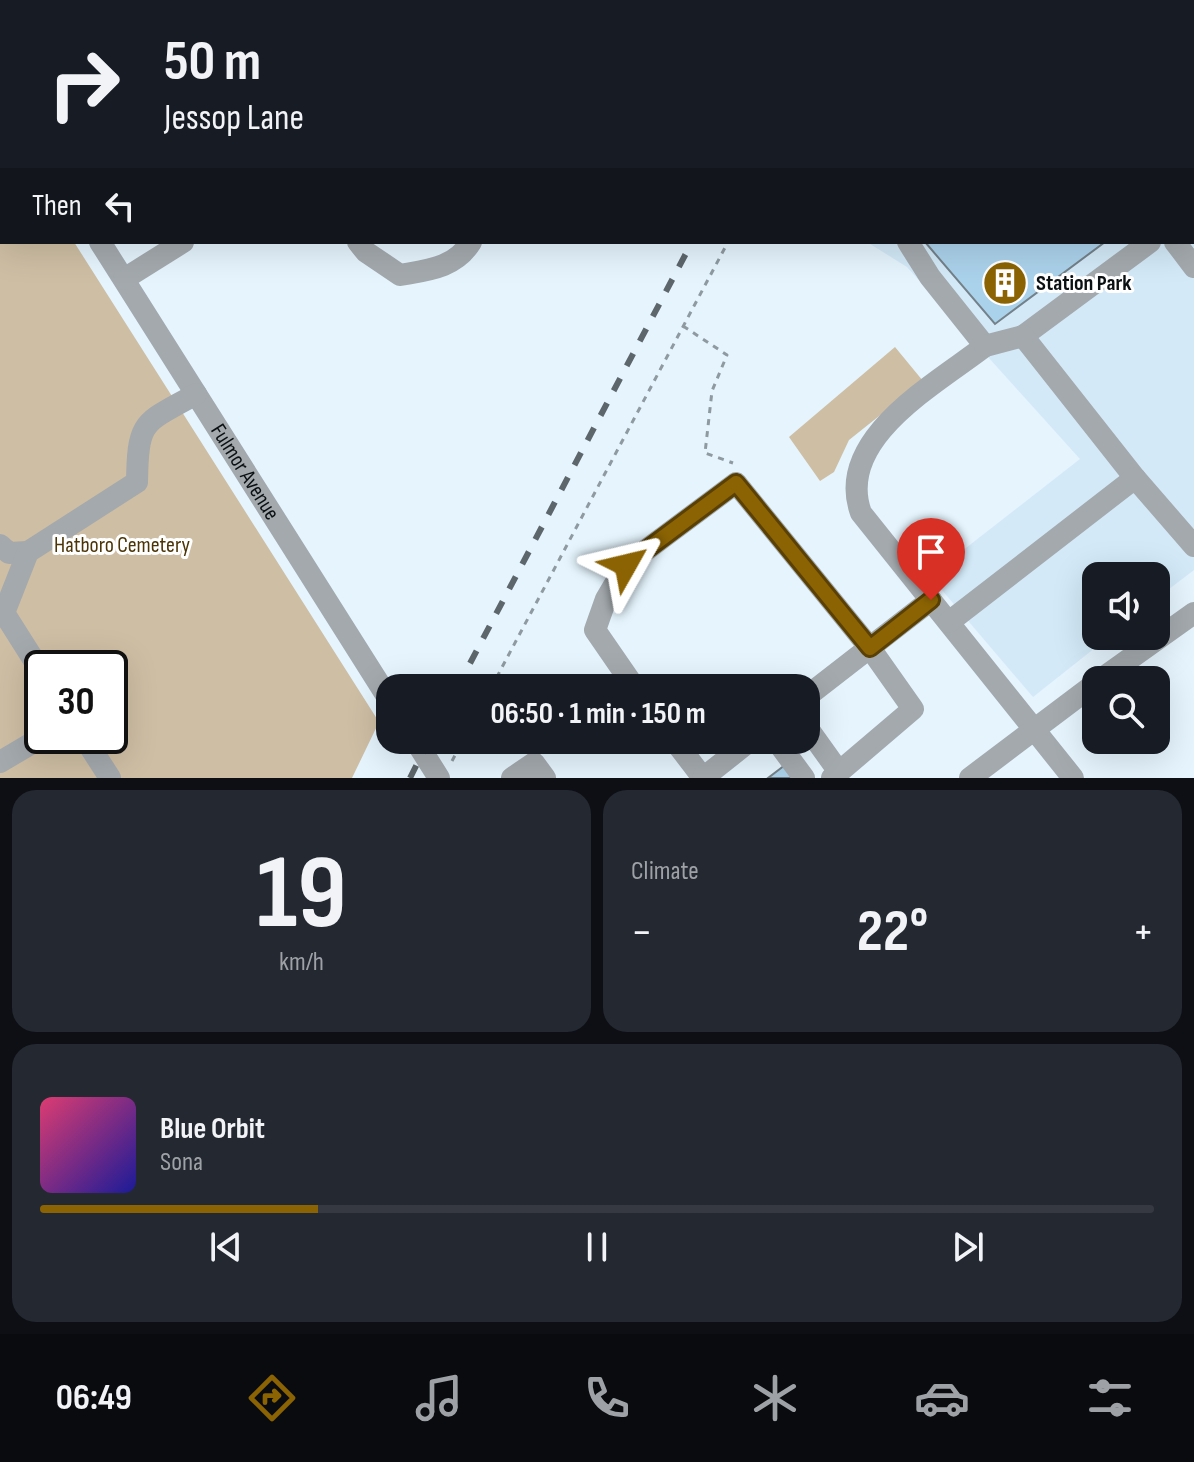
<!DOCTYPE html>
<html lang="en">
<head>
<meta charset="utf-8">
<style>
  :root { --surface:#171b24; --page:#242831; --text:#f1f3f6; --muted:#9ea1a6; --line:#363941; --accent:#8b6303 }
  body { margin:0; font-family:"Sofia Sans Condensed",sans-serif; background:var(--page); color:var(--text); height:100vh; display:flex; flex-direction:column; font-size:30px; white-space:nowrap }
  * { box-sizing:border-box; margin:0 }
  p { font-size:26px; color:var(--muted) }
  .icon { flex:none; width:44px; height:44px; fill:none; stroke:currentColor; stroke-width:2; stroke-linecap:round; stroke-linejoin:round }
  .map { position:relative; height:778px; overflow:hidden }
  .panel { display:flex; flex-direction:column; gap:12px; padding:12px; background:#0d0f14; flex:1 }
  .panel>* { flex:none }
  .banner { position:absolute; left:0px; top:0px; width:1194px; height:244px; box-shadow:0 8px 32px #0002; background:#171b24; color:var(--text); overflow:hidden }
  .controls { position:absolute; left:1082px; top:562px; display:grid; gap:16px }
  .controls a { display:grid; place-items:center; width:88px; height:88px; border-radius:16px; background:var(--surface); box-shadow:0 8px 32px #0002; font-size:40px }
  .speed { position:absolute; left:24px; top:650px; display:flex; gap:16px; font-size:40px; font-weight:700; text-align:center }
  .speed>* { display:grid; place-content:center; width:104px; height:104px; border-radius:50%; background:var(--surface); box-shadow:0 8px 32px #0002; line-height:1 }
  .speed .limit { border:4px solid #111; border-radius:12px; background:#fff; color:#111 }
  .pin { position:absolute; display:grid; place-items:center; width:68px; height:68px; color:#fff; margin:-82px -34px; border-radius:50% 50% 50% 0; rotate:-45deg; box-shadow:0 0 8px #0007 }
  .pin .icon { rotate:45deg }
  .me { position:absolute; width:88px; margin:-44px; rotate:53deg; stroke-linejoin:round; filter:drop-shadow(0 0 6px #0008) }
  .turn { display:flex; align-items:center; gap:28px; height:168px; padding:0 32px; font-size:36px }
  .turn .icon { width:104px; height:104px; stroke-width:2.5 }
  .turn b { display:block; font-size:56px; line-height:68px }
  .then { display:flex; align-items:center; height:76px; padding:0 32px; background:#0003; gap:16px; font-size:30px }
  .big { font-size:60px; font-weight:700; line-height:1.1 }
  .panel .tile { flex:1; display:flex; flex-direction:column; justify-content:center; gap:12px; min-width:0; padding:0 28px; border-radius:24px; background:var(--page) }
  .panel .dial { align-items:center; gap:0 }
  .dial b { font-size:104px; line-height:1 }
  .song { display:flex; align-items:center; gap:24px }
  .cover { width:96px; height:96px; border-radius:12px; background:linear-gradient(135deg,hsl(340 70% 55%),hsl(240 70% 35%)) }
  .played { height:8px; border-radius:4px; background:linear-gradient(90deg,var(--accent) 25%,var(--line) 25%) }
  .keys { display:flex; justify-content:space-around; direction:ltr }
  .heat { display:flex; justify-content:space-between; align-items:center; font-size:44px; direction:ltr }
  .panel .tiles { flex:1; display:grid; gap:12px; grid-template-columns:1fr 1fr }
  .tile:last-child { grid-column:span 2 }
  .trip { position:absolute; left:376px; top:674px; width:444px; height:80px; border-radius:24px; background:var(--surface); box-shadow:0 8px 32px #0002; font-weight:700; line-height:80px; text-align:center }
  .menu { display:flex; height:128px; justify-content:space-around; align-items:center; background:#090b0e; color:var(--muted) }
  .menu .icon { width:56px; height:56px }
  .menu .current { color:var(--accent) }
  .menu b { font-size:36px; color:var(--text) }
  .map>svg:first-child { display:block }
  .built { fill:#d3e9f7 }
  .green { fill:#cebea4; fill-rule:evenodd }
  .building { fill:#abd2eb; stroke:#748189; stroke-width:2 }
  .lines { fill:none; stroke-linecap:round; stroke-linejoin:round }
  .path { stroke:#8e99a0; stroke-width:3; stroke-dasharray:6 6; stroke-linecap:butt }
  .minor { stroke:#a3a9ad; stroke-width:22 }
  .rail { stroke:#5d666b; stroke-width:6; stroke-dasharray:14 14; stroke-linecap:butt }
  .route-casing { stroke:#5a4002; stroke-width:20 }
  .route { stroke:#8b6303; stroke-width:14 }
  .labels { text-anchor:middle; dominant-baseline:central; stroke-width:6; stroke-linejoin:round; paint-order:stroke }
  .poi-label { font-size:22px; font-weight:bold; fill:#0b1013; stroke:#fff; text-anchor:start }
  .street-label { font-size:22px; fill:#0b1013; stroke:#fff }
  .park-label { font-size:22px; fill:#4b3405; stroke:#fff }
</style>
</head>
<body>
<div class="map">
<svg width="1194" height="778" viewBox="0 0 1194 778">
  <rect width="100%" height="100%" fill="#e5f4fd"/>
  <path class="built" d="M911 0H1194V570L1156 599V576H1096V636H1110L1033 697 930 576 1080 459 907 267 867 242H1192V2Z"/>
  <g class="green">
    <path d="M0 126 2 242H74L379 722 352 778H0ZM42 668H110V736H42Z"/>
    <path d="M895 347 923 381 849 440 834 472 820 481 789 437Z"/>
  </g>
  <g class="building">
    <path d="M1194 45V208L1192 209V46Z"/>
    <path d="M925 242H1105L995 324Z"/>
    <path d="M789 762 801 778H768Z"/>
  </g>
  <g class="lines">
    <g class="path">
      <path d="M852 2 853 0"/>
      <path d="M683 326 727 355 712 391 705 453 733 463"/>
      <path d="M491 688 728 242"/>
      <path d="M452 761 463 740"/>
    </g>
    <g class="minor">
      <path d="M1140 0 1141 2"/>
      <path d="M299 2 300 0"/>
      <path d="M599 2 600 0"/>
      <path d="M950 2 951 0"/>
      <path d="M1004 2 1005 0"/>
      <path d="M1092 2 1094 0"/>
      <path d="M0 85 2 88"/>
      <path id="s1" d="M100 242 390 701"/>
      <path d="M358 242 366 252 400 275C428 270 455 268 471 242"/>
      <path d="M908 242 930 277 985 346C936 384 834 439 861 513L1073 778"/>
      <path d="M1175 242 1194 267"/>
      <path d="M124 279 183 242"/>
      <path d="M1023 336 1150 242"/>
      <path d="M985 346 1023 336 1135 478"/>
      <path d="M0 545 9 553 28 552"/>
      <path d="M949 622 1135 478 1194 546"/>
      <path d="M42 673 4 613 28 552 137 482C138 418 144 424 196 394"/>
      <path d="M1100 680 1194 613"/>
      <path d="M635 688 595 630 606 599 626 565 736 483 870 648 913 709 832 778"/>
      <path d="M806 697 931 600"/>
      <path d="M806 726 839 772"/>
      <path d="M83 736 110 778"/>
      <path d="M415 740 439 778"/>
      <path d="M674 740 703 778"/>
      <path d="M776 740 804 778"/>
      <path d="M0 762 44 736"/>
      <path d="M512 778 534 763 545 778"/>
      <path d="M703 778 751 740"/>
      <path d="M970 778 1096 683"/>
    </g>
    <g class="rail">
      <path d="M818 2 819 0"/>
      <path d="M457 688 692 242"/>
      <path d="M410 778 429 740"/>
    </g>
  </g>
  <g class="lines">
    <g class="route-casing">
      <path id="route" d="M626 565 736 483 870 648 931 600"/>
    </g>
    <use href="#route" class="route"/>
  </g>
  <defs>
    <g id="building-disc" transform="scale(2.3)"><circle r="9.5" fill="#8b6303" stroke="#fff"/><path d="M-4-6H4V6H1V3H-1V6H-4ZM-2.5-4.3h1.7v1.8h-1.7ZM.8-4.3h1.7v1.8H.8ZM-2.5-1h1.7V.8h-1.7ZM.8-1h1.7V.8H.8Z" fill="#fff"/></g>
  </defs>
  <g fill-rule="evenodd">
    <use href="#building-disc" x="1005" y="283"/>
  </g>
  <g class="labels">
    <g class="poi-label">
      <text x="1036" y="283">Station Park</text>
    </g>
    <g class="street-label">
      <text stroke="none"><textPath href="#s1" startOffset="272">Fulmor Avenue</textPath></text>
    </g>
    <g class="park-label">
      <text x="122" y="545">Hatboro Cemetery</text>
    </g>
  </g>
</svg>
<div class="controls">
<a><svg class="icon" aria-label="sound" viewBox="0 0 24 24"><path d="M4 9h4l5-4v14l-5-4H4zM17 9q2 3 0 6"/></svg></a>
<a><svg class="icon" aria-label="search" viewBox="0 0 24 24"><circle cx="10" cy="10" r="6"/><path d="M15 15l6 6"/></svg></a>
</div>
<div class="speed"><div class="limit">30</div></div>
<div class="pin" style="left:931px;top:600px;background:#d93025"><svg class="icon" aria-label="arrive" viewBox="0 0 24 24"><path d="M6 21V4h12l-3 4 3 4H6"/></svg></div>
<svg class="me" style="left:626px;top:565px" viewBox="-20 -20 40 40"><path d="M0-17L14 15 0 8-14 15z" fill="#8b6303" stroke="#fff" stroke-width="4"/></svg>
<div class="trip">06:50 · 1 min · 150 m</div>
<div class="banner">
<div class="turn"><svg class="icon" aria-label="right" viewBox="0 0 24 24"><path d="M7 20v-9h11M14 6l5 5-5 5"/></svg><div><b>50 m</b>Jessop Lane</div></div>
<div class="then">Then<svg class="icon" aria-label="left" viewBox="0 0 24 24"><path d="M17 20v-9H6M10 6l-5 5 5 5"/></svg></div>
</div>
</div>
<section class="panel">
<div class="tiles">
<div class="tile dial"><b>19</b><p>km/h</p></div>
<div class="tile"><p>Climate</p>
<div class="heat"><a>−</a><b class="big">22°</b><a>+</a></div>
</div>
<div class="tile">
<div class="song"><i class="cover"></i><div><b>Blue Orbit</b><p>Sona</p></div></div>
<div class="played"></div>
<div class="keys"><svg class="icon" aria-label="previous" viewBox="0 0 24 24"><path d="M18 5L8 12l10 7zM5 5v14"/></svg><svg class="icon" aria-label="pause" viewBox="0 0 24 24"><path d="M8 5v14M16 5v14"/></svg><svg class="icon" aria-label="next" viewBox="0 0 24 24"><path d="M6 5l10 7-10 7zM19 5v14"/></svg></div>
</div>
</div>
</section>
<nav class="menu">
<b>06:49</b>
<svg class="icon current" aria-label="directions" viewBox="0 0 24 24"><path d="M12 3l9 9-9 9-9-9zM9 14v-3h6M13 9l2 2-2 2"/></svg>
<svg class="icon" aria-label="music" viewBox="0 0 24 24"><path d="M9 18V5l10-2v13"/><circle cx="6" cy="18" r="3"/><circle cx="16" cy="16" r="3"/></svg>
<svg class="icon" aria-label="phone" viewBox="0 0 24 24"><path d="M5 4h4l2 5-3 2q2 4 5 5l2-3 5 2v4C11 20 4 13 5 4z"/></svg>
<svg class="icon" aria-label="climate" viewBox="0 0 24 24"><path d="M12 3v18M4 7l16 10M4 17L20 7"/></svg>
<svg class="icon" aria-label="car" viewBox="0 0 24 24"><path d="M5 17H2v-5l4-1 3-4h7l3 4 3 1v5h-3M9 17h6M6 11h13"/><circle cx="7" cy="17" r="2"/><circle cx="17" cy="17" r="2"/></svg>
<svg class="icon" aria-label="filters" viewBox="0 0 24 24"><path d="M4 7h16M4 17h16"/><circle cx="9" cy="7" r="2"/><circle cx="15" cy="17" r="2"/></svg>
</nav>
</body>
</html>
